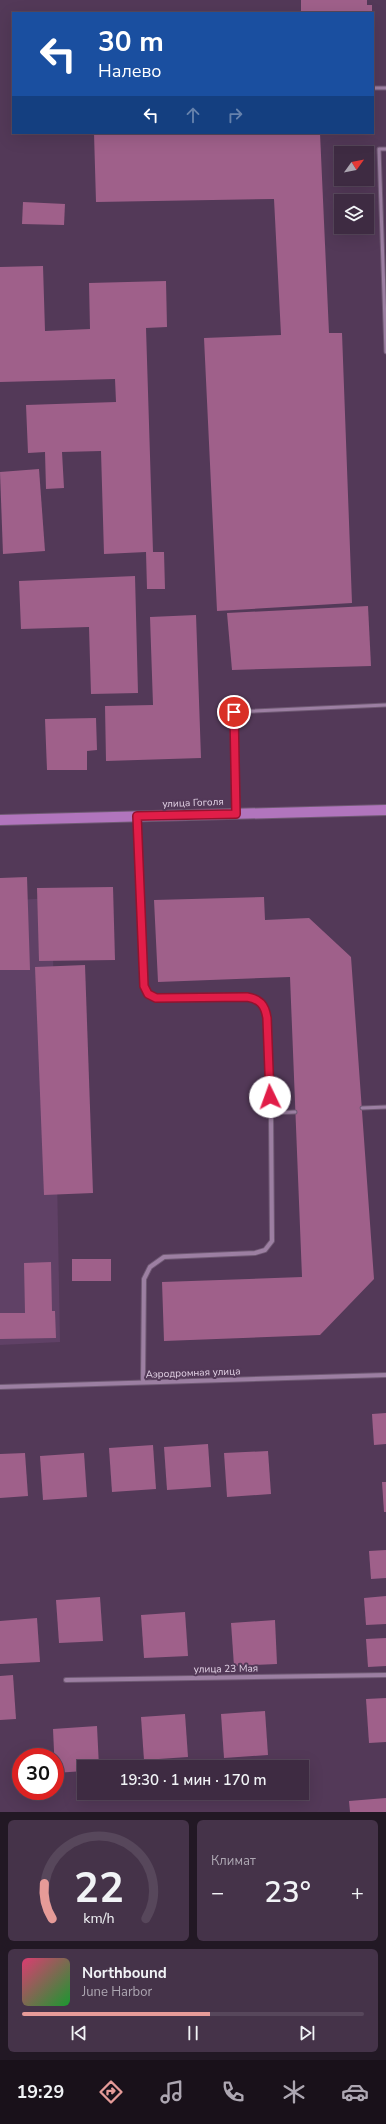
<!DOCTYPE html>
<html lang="ru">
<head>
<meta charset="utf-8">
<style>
  :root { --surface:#3e2b42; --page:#453349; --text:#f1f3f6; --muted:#ada7b2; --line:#57475b; --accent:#e69b98 }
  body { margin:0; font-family:"Nunito Sans",sans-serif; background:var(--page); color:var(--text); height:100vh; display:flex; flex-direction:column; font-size:15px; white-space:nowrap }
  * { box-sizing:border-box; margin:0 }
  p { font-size:13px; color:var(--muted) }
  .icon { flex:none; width:22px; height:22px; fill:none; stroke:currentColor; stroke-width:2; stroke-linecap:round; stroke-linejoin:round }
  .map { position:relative; height:1812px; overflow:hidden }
  .sheet { display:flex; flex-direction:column; gap:8px; padding:8px; background:#221824; flex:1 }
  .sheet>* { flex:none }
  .hud { position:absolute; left:12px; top:12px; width:362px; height:122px; border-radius:0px; box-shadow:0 4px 16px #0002,0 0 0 1px var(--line); background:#1a4fa0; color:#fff; overflow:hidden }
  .needle { width:26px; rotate:57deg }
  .fabs { position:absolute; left:334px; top:146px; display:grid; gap:8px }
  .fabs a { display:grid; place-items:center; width:40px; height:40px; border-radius:0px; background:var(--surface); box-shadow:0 4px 16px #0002,0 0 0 1px var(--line); font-size:20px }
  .speed { position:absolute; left:12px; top:1748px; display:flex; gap:8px; font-size:20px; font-weight:700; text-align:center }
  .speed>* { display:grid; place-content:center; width:52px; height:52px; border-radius:50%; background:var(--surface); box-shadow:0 4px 16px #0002,0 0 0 1px var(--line); line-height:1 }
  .speed .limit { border:6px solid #d22; background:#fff; color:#111 }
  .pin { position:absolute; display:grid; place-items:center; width:34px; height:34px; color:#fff; margin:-17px; border:2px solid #fff; border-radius:50%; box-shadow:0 1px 4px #0007 }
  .me { position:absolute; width:44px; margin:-22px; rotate:357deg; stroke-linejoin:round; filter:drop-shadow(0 0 3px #0008) }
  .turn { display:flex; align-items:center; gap:14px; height:84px; padding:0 20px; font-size:18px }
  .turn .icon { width:52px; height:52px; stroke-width:2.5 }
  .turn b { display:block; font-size:28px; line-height:34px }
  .lanes { display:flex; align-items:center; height:38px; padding:0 20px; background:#0003; justify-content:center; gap:20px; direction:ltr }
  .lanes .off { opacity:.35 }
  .big { font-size:30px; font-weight:600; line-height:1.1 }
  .sheet .tile { flex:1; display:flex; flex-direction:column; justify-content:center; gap:6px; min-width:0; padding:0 14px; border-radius:6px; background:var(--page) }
  .sheet .dial { align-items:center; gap:0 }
  .dial svg { height:104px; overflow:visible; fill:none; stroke:var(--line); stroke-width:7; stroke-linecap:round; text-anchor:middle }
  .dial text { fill:var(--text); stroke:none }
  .song { display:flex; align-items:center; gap:12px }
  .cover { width:48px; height:48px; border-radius:6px; background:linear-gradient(135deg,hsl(340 70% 55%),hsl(130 70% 35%)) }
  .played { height:4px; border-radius:2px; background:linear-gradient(90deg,var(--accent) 55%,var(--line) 55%) }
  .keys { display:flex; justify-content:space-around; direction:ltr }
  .heat { display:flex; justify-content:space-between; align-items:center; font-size:22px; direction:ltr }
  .sheet .tiles { flex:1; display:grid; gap:8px; grid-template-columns:1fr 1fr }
  .tile:last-child { grid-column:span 2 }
  .trip { position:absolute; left:77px; top:1760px; width:232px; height:40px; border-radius:0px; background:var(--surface); box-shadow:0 4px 16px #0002,0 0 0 1px var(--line); font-weight:600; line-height:40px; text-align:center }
  .tab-bar { display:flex; height:64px; justify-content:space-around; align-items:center; background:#19111a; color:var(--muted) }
  .tab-bar .icon { width:28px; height:28px }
  .tab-bar .active { color:var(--accent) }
  .tab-bar b { font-size:18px; color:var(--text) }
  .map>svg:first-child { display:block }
  .built { fill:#604166 }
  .building { fill:#9f608a }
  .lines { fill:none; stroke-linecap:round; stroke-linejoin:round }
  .service-casing { stroke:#6f5973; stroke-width:5 }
  .minor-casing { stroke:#6f5973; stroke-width:6 }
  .primary-casing { stroke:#6f5973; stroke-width:12 }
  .service { stroke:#9c7fa2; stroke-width:3 }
  .minor { stroke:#9c7fa2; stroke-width:4 }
  .primary { stroke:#b175bd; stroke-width:10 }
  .route-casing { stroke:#92132f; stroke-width:10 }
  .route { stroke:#e11d48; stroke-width:7 }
  .labels { text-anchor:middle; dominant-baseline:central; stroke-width:4; stroke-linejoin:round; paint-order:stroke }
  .street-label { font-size:10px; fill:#e3d3e6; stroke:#533958 }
</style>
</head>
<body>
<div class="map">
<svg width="386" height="1812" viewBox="0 0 386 1812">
  <rect width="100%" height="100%" fill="#533958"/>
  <path class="built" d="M52 898 60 1342 0 1345V901Z"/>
  <g class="building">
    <path d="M301 0H367V5H372V13H301Z"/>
    <path d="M94 133H320L329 333H342L352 603 217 611 204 338 281 335 274 199 96 202Z"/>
    <path d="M23 202 65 204 64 225 22 224Z"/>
    <path d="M43 266 45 331 90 329 89 283 166 281 167 327 146 328 153 552H164L165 589H147L146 552 104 554 101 451 62 452 64 488 46 489 45 452 28 453 26 405 116 402 115 379 0 382V267Z"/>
    <path d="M39 469 45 551 3 554 0 472Z"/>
    <path d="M135 576 138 693 91 694 89 627 21 629 19 581Z"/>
    <path d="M368 606 371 666 232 670 227 613Z"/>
    <path d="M196 615 201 758 106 761 105 706 153 705 150 617Z"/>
    <path d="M96 718 97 750 87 751V770H47L45 719Z"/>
    <path d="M27 877 30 970H0V878Z"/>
    <path d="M113 887 115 960 39 961 37 888Z"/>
    <path d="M264 897 265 920 309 918 351 957 374 1279 320 1335 164 1341 162 1282 302 1277 290 977 158 982 154 900Z"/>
    <path d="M85 965 93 1193 44 1195 35 967Z"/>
    <rect x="72" y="1259" width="39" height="22"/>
    <path d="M51 1262 52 1311H55L56 1338 0 1339V1313H25L24 1263Z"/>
    <path d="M386 1413V1444L374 1445 372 1414Z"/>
    <path d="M208 1444 211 1487 167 1490 164 1447Z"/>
    <path d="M153 1445 156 1489 112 1492 109 1448Z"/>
    <path d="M268 1451 271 1494 227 1497 224 1453Z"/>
    <path d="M25 1453 28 1496 0 1498V1454Z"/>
    <path d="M84 1453 87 1497 43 1500 40 1456Z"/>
    <path d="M382 1482H386V1512H384Z"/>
    <path d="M386 1550V1578L371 1579 369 1551Z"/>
    <path d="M386 1596V1624L366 1625 364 1598Z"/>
    <path d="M100 1597 103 1641 59 1643 56 1600Z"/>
    <path d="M185 1612 188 1656 144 1658 141 1615Z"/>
    <path d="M37 1618 40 1662 0 1664V1621Z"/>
    <path d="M275 1620 277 1664 234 1666 231 1623Z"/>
    <path d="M386 1638V1666L368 1667 366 1639Z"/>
    <path d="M13 1675 16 1719 0 1720V1676Z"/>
    <path d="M386 1698V1742L369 1743 366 1699Z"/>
    <path d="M265 1711 268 1755 224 1758 221 1714Z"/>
    <path d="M185 1714 188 1757 144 1760 141 1717Z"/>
    <path d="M97 1726 99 1767H84V1771L55 1773 53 1729Z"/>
    <path d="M386 1798V1812H350L349 1801Z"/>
  </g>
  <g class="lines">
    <g class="service-casing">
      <g id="service">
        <path d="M373 88H386"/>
        <path d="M386 149H379L386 352"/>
        <path d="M236 812 234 712 386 705"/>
        <path d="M362 1108 386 1107"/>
        <path d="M271 1113 295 1112"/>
      </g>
    </g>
    <g class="minor-casing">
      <g id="minor">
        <path d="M137 817 144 986 148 994 155 998 247 997 262 1003 266 1010 267 1018 271 1113 272 1241 265 1250 255 1253 164 1257 150 1267 144 1279 143 1382"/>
        <path d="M0 1387 386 1375"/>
        <path d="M66 1680 386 1675"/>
      </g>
    </g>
    <g class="primary-casing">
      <path id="primary" d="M0 820 386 810"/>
    </g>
    <use href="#service" class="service"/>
    <use href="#minor" class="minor"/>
    <use href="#primary" class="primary"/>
  </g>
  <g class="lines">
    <g class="route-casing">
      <path id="route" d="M234 712 236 814 137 816 144 986 148 994 156 998 247 997C260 999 265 1005 267 1018L270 1097"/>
    </g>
    <use href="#route" class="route"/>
  </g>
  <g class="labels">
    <g class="street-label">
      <text transform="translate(193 803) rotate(-2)">улица Гоголя</text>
      <text transform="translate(193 1373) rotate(-2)">Аэродромная улица</text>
      <text transform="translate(226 1669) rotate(-1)">улица 23 Мая</text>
    </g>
  </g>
</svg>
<div class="fabs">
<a><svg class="needle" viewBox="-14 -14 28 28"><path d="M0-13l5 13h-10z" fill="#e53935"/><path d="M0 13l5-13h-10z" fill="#ada7b2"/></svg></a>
<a><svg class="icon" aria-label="layers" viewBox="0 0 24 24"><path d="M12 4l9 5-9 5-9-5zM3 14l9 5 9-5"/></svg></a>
</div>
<div class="speed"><div class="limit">30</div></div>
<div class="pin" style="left:234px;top:712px;background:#d93025"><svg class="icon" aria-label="arrive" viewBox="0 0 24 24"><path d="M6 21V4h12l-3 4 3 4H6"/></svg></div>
<svg class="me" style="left:270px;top:1097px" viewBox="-20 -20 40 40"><circle r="19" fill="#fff"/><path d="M0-13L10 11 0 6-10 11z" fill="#e11d48"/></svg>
<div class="trip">19:30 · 1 мин · 170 m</div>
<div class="hud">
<div class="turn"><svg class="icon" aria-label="left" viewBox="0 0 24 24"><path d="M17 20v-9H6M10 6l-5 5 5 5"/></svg><div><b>30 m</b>Налево</div></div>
<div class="lanes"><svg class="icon" aria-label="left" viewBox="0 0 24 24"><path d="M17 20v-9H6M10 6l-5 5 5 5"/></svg><svg class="icon off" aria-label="ahead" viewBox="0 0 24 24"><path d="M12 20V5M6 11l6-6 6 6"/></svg><svg class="icon off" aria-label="right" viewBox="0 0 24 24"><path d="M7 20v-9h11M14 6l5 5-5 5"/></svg></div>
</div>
</div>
<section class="sheet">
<div class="tiles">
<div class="tile dial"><svg viewBox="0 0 100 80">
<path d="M14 69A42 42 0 1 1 86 69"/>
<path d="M14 69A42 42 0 0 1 8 42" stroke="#e69b98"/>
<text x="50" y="56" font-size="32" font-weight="700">22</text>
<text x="50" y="72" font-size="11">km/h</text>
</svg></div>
<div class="tile"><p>Климат</p>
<div class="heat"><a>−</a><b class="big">23°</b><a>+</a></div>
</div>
<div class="tile">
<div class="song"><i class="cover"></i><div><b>Northbound</b><p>June Harbor</p></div></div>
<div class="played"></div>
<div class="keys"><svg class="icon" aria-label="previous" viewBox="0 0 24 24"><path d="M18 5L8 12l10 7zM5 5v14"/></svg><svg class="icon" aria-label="pause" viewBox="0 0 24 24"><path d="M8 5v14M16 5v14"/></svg><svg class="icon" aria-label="next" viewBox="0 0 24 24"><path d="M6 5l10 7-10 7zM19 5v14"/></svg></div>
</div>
</div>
</section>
<nav class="tab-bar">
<b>19:29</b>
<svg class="icon active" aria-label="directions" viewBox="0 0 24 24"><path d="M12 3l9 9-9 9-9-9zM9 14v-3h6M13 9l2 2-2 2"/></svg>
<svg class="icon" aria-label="music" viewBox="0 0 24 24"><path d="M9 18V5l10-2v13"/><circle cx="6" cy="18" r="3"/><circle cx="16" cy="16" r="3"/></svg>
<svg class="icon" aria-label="phone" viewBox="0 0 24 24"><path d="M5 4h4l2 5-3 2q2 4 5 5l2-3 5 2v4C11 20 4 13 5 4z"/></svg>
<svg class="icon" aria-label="climate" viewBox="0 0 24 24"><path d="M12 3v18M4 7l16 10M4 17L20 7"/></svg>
<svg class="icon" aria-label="car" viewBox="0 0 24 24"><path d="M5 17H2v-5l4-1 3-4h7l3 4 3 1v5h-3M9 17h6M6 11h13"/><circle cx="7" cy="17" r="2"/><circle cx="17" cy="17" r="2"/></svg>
</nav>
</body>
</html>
